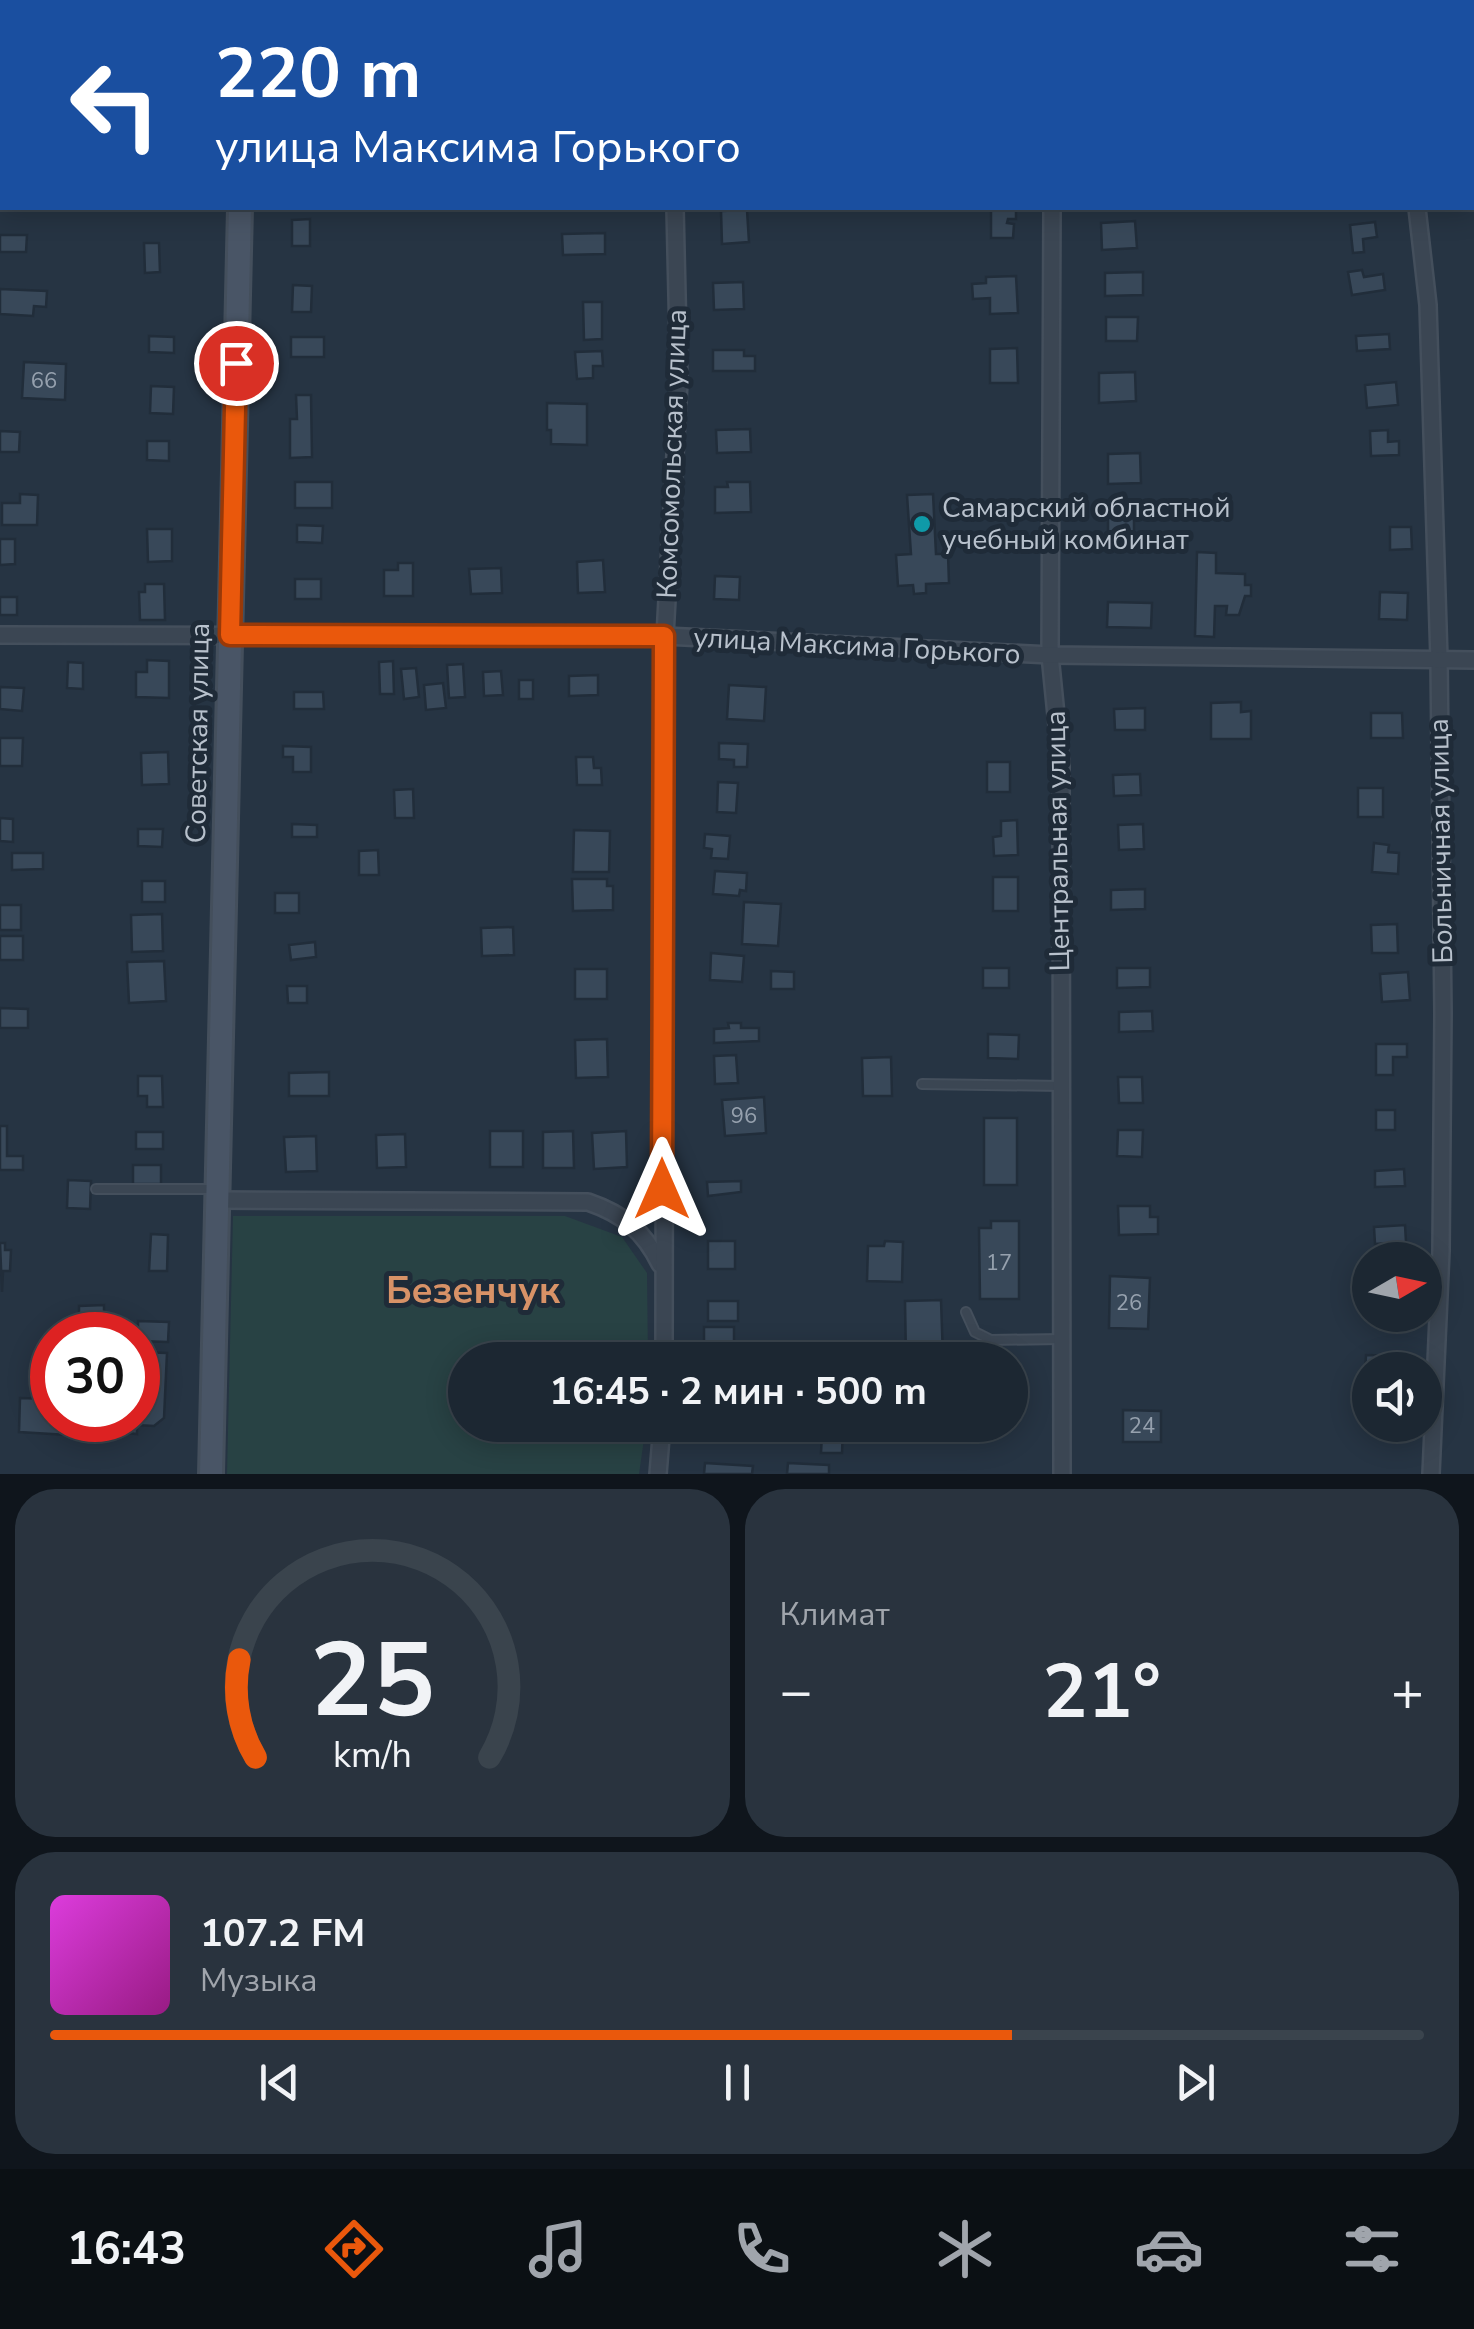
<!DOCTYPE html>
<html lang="ru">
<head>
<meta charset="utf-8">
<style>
  :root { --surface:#1c2732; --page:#29333e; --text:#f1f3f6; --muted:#a0a5ac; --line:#3a444d; --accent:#ea580c }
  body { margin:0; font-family:"Nunito Sans",sans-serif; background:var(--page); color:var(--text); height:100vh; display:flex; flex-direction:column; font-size:38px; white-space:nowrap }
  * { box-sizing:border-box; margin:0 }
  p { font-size:32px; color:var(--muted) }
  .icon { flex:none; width:55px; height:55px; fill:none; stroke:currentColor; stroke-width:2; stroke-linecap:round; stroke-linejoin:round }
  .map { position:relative; height:1474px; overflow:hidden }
  .drawer { display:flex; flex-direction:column; gap:15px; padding:15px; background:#0f151c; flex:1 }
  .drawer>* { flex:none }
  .top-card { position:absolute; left:0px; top:0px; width:1475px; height:210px; box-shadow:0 5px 25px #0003,0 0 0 2px var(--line); background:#1a4fa0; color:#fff; overflow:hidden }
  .needle { width:65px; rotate:81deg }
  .tools { position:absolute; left:1352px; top:1242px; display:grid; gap:20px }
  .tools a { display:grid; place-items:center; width:90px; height:90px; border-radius:50%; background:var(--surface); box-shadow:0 5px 25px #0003,0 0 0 2px var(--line); font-size:50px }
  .speed { position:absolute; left:30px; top:1312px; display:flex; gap:20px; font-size:50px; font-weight:700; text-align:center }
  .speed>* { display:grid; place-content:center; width:130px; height:130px; border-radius:50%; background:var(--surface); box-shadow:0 5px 25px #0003,0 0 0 2px var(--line); line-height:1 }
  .speed .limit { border:15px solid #d22; background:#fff; color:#111 }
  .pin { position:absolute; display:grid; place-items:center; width:85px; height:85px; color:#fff; margin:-42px; border:5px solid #fff; border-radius:50%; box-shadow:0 2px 10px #0007 }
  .me { position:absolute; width:110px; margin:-55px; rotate:0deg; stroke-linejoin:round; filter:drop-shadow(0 0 8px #0008) }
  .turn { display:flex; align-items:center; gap:35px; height:210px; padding:0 50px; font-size:45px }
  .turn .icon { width:130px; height:130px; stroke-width:2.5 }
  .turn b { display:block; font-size:70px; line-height:85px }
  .big { font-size:75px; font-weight:700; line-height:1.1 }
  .drawer .card { flex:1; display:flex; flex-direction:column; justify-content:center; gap:15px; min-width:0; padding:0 35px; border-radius:40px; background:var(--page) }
  .drawer .dial { align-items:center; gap:0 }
  .dial svg { height:260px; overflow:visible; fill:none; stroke:var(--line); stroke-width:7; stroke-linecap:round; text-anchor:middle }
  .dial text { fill:var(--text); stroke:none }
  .song { display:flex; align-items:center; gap:30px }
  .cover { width:120px; height:120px; border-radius:15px; background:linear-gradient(135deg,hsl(300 70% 55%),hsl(310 70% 35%)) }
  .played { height:10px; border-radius:5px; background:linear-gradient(90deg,var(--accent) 70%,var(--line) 70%) }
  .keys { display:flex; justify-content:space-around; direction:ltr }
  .heat { display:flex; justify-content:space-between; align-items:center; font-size:55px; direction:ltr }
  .drawer .tiles { flex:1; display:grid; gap:15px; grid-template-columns:1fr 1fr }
  .card:last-child { grid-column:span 2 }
  .trip { position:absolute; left:448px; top:1342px; width:580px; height:100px; border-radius:50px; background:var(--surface); box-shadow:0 5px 25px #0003,0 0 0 2px var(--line); font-weight:700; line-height:100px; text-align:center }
  .tabs { display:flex; height:160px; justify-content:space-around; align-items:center; background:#0b1014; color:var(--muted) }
  .tabs .icon { width:70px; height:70px }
  .tabs .active { color:var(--accent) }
  .tabs b { font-size:45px; color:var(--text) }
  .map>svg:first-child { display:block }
  .green { fill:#284244 }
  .building { fill:#384859; stroke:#212d3a; stroke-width:2.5 }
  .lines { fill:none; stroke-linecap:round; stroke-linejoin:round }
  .lane-casing { stroke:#444f5c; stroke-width:12 }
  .street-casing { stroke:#444f5c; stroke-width:20 }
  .secondary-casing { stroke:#444f5c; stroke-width:28 }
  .lane { stroke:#3b4653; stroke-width:8 }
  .street { stroke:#3b4653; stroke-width:15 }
  .secondary { stroke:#495566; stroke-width:22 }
  .route-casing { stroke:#983908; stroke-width:25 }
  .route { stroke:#ea580c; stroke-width:18 }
  .culture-dot { fill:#0f9aa8; stroke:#1f2b38; stroke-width:4 }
  .labels { text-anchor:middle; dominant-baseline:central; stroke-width:10; stroke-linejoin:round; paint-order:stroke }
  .number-label { font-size:22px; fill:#96a1ae }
  .street-label { font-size:28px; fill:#b8c1cc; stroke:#1f2b38 }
  .poi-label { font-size:28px; fill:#b8c1cc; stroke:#1f2b38; text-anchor:start }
  .district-label { font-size:38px; font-weight:bold; fill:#d89267; stroke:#1f2b38 }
</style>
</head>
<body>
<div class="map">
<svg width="1474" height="1474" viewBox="0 0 1474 1474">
  <rect width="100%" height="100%" fill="#263443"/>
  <path class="green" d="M233 1216H565L622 1237 647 1273 648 1360H465V1425H646L639 1474H227Z"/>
  <g class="building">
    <path d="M991 208H1016V219H1008L1007 223 1014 224 1013 238H991Z"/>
    <path d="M747 210 749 242 722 244 721 211Z"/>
    <path d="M310 219V246H292V220Z"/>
    <path d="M1135 221 1137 248 1102 250 1101 223Z"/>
    <path d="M1375 222 1377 237 1363 239 1364 252 1353 253 1350 225Z"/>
    <path d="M605 233V254L563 255 562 234Z"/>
    <path d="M0 235H27L26 252H0Z"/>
    <path d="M144 243H159L160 272 145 273Z"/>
    <path d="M1362 270 1364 277 1383 274 1385 290 1352 295 1348 272Z"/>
    <path d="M1143 272V295L1105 296V273Z"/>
    <path d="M1016 276 1018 313 990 314V298L973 299 972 284 986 283V277Z"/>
    <path d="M743 282 744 309 714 310 713 283Z"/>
    <path d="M293 285 312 286 311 312H292Z"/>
    <path d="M0 289 47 291 46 307 34 306 33 316 0 314Z"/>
    <path d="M583 302H602V339L584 340Z"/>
    <path d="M1106 317H1138L1137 341H1106Z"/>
    <path d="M1389 334 1390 349 1357 351 1356 336Z"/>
    <path d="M149 336 174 337V353L149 352Z"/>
    <rect x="291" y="337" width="33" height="20"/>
    <path d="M1017 348 1018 383H990V349Z"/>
    <path d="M713 350H744V356H755V371H713Z"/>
    <path d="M602 351 603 366H593V378L577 379 575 352Z"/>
    <path d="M24 362 66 364 65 400 22 398Z"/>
    <path d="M1135 372 1136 401 1099 403V373Z"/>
    <path d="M1396 382 1398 405 1367 408 1365 385Z"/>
    <path d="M151 386 174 387 173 414 150 413Z"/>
    <path d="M296 395H311L312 457 290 458V419H297Z"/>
    <path d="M547 403 587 404V445L551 444V430H547Z"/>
    <path d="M750 429 751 452 717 453 716 430Z"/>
    <path d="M1388 430V442L1399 441V455L1371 456 1370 431Z"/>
    <path d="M0 431 20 432 19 452H0Z"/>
    <path d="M147 441H169V461L147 460Z"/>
    <path d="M1140 453 1141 483 1108 484V454Z"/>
    <rect x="295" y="482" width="37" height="26"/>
    <path d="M727 482H750L751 512 715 513V487H728Z"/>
    <path d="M20 494 38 495 37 525H2V503H20Z"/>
    <path d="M933 494 936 554H948L949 583 926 584V593L914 594 913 585 898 586 896 555 911 554 907 495Z"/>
    <rect x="1108" y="511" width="26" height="22"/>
    <path d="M297 525 323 526 322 543 297 542Z"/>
    <path d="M1390 527H1411L1412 549 1390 550Z"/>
    <path d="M147 529H172V561L148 562Z"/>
    <path d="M0 539H15V564L0 565Z"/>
    <path d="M1197 552 1216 553V573L1245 574V585H1251V596H1245L1239 615H1226L1227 606H1215L1214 637 1195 636Z"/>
    <path d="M603 560 605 592 578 593 577 562Z"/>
    <path d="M398 563H413V596H384V570H398Z"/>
    <path d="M501 568 502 593 471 594 469 569Z"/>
    <path d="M715 576 740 577 739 600 714 599Z"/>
    <rect x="295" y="579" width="26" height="20"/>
    <path d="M145 584H164L165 620H140L139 592H145Z"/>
    <path d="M1380 592 1408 593 1407 620 1379 619Z"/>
    <rect x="0" y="597" width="17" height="18"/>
    <path d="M1108 602 1152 603 1151 628 1107 627Z"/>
    <path d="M147 660 169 661V698L136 697V672H147Z"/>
    <path d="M393 661 394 694H380L379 662Z"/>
    <path d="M68 662 83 663V689L67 688Z"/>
    <path d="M463 664 465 697 449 698 447 665Z"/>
    <path d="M416 668 419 697 404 699 401 669Z"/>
    <path d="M501 671 503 695 484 696 483 672Z"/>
    <path d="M598 675V695L569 696V676Z"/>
    <rect x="519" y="680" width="14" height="19"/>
    <path d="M443 683 446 708 426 710 424 685Z"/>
    <path d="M729 685 766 687 764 721 727 719Z"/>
    <path d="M0 687 24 688 22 711 0 709Z"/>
    <path d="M294 692H323L324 709H294Z"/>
    <path d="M1241 702V712L1251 711V739H1211V703Z"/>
    <path d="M1145 708V730H1115L1114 709Z"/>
    <path d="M1371 713H1402L1403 738H1371Z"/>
    <path d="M0 738H23L22 766H0Z"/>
    <path d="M719 743 748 744 747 767H734V760L719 759Z"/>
    <path d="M283 746 311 747V772H293V757H283Z"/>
    <path d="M168 752 169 784 142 785 141 753Z"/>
    <path d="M576 757H593L594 768H601L602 785H577Z"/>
    <rect x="987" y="762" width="23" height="30"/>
    <path d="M1140 774 1141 795 1114 796 1113 775Z"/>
    <path d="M718 782 738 783 736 813 717 812Z"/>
    <rect x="1358" y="788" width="25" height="29"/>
    <path d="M413 789 414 818H395L394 790Z"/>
    <path d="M0 818 13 819V842L0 841Z"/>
    <path d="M1017 820 1018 855 994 856 993 837 1001 836V821Z"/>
    <path d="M292 824 317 825V837H292Z"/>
    <path d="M1143 824 1144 849 1119 850 1118 825Z"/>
    <path d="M138 829H163L162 847 138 846Z"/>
    <path d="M574 830 610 831 609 872H573Z"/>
    <path d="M705 834 730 836 728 859 711 858 712 849 704 848Z"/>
    <path d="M1374 843 1389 845 1388 852 1399 853 1398 874 1372 872Z"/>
    <path d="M378 850 379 875H359V851Z"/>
    <path d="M12 853H43V869L12 870Z"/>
    <path d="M715 871 747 873 746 891 740 890 739 896 713 894Z"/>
    <rect x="993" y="877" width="25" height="34"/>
    <path d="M572 879H607V886H613V910L573 911Z"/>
    <rect x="142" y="881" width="23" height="21"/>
    <path d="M1145 889V909L1111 910V890Z"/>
    <rect x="275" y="893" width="24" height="20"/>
    <path d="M744 902 781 904 778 946 742 944Z"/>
    <rect x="0" y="905" width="21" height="25"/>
    <path d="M162 914 163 951 132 952 131 915Z"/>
    <path d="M1397 924 1398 953H1372L1371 925Z"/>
    <path d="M513 927 514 955 482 956 481 928Z"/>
    <rect x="0" y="936" width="23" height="24"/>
    <path d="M315 942 316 957 291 960 289 945Z"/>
    <path d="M711 953 744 956 742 982 710 980Z"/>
    <path d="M164 961 166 1001 129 1003 127 962Z"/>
    <rect x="983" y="968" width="26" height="20"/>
    <path d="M1117 968H1150V987L1117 988Z"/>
    <rect x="575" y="969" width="32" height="30"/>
    <path d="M771 971 794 972V989H771Z"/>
    <path d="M1408 972 1410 1000 1382 1002 1380 974Z"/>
    <path d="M287 986H307V1003H288Z"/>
    <path d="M0 1008 28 1009V1028H0Z"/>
    <path d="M1152 1011 1153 1031 1119 1032V1012Z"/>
    <path d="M728 1023H741V1028H759V1041L714 1043V1029L729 1028Z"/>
    <path d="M988 1034 1019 1035 1018 1059 988 1058Z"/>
    <path d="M607 1039 608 1077 576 1078 575 1040Z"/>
    <path d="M1376 1044H1407V1057H1393V1075H1376Z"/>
    <path d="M736 1055 738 1083 715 1084 714 1056Z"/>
    <path d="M891 1057 892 1096H863L862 1058Z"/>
    <path d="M329 1072V1096H289V1073Z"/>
    <path d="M138 1076H162L163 1107H147V1096H138Z"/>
    <path d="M1118 1077H1142L1143 1103H1119Z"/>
    <path d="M764 1097 766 1133 725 1136 722 1100Z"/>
    <rect x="1376" y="1110" width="19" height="20"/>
    <rect x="984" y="1118" width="33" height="67"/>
    <path d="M0 1126H7V1156H23V1170H0Z"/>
    <path d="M1118 1130H1143L1142 1157 1117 1156Z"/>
    <rect x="490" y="1131" width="33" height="36"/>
    <path d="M573 1131 574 1168H543V1132Z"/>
    <path d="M626 1131 627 1167 594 1169 592 1133Z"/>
    <rect x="136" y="1132" width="27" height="17"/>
    <path d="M405 1134 406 1167 377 1168 376 1135Z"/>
    <path d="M316 1136 317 1171 286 1172 284 1137Z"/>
    <rect x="133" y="1165" width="28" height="19"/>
    <path d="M1404 1169 1405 1186 1375 1187V1171Z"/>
    <path d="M68 1180 91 1181 90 1209 67 1208Z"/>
    <path d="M741 1181V1192L708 1196 707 1182Z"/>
    <path d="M1118 1206H1150V1217H1158V1234L1119 1235Z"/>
    <path d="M991 1221H1019V1299H980L979 1228H991Z"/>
    <path d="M1405 1225 1406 1242 1375 1244 1374 1227Z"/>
    <path d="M151 1234 168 1235 167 1271H149Z"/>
    <rect x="708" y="1241" width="27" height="28"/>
    <path d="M885 1241 903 1242 902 1282 867 1281 868 1246H884Z"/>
    <path d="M0 1243H5V1250H11L10 1271H3L2 1292Z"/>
    <path d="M1110 1276 1150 1278 1148 1329 1109 1328Z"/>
    <path d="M941 1300 943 1358 906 1359 905 1301Z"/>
    <rect x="708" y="1301" width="30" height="20"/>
    <path d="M104 1305V1323L79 1324V1306Z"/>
    <path d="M138 1321 169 1322 168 1342 138 1341Z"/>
    <rect x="704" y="1327" width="30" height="33"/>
    <path d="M138 1352 167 1353 164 1418 154 1426 137 1425V1434L127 1433 128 1423 105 1420H138Z"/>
    <path d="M1366 1355 1397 1356 1396 1370H1370V1374H1365Z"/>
    <path d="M20 1398 52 1399V1420H69L68 1435 19 1432Z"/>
    <path d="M1123 1410 1161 1411V1442H1123Z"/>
    <path d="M798 1425H843L842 1453H821L822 1434 798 1433Z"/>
    <path d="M705 1463 753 1466 752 1474H704Z"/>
    <path d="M788 1463 829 1465V1474H787Z"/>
  </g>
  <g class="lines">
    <g class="lane-casing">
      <g id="lane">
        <path d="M922 1084 1061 1086"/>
        <path d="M96 1189H212"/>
        <path d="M966 1312 975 1332 991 1340 1061 1339"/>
      </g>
    </g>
    <g class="street-casing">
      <g id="street">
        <path d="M671 0V2"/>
        <path d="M1396 0V2"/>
        <path d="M1053 2V0"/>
        <path d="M1052 208 1050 655 1061 765 1062 1474"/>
        <path d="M1417 208 1428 305 1439 659 1443 1013 1441 1251 1431 1474"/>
        <path d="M0 635 665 636 1050 655 1474 660"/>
        <path d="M218 1200 588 1202C623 1214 644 1231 660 1264"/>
        <path d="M664 1360 665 636 679 382 675 208"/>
        <path d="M658 1474 662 1425"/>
      </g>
    </g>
    <g class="secondary-casing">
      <g id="secondary">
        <path d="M245 2V0"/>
        <path d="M211 1474 240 208"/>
      </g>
    </g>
    <use href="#lane" class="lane"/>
    <use href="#street" class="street"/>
    <use href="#secondary" class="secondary"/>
  </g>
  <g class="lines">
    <g class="route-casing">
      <path id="route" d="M236 363 230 635 664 636 662 1189"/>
    </g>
    <use href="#route" class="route"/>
  </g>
  <circle class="culture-dot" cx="922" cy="524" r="10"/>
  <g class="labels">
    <g class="number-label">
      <text x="44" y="381">66</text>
      <text x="744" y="1116">96</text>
      <text x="999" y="1263">17</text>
      <text x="1129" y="1303">26</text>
      <text x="1142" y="1426">24</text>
    </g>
    <g class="street-label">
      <text transform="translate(672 454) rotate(-88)">Комсомольская улица</text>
      <text transform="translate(857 646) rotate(3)">улица Максима Горького</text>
      <text transform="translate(198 733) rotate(-89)">Советская улица</text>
      <text transform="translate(1058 841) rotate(-91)">Центральная улица</text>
      <text transform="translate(1441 841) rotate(-91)">Больничная улица</text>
    </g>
    <g class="poi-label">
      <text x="942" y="508">Самарский областной<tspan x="942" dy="32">учебный комбинат</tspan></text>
    </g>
    <g class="district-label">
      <text x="473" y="1290">Безенчук</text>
    </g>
  </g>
</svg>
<div class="tools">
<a><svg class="needle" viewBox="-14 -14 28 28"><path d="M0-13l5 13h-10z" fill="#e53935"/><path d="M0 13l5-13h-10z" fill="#a0a5ac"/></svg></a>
<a><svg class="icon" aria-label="sound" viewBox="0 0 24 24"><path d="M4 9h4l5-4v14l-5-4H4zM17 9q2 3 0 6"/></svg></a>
</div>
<div class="speed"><div class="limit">30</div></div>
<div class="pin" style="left:236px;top:363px;background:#d93025"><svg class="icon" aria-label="arrive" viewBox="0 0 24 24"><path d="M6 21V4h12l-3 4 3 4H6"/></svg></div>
<svg class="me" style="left:662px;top:1189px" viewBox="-20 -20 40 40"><path d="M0-17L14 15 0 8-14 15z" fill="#ea580c" stroke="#fff" stroke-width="4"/></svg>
<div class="trip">16:45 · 2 мин · 500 m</div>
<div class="top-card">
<div class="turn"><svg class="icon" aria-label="left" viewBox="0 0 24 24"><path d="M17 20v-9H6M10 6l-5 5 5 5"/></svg><div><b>220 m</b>улица Максима Горького</div></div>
</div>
</div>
<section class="drawer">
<div class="tiles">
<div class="card dial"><svg viewBox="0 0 100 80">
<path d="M14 69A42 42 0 1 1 86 69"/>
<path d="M14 69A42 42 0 0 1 9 39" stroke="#ea580c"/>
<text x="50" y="56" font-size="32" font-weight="700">25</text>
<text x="50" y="72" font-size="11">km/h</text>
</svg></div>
<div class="card"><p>Климат</p>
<div class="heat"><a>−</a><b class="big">21°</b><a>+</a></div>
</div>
<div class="card">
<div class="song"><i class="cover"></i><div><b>107.2 FM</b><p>Музыка</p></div></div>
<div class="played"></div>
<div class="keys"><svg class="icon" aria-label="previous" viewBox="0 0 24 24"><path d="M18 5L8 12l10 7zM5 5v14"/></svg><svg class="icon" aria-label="pause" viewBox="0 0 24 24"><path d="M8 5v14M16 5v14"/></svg><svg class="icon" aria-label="next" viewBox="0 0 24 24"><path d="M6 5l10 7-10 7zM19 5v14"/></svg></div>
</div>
</div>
</section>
<nav class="tabs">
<b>16:43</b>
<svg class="icon active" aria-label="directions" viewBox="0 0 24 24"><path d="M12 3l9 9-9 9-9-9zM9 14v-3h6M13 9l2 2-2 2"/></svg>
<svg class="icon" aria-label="music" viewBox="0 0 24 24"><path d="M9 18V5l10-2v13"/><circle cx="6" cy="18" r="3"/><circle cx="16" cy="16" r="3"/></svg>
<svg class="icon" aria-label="phone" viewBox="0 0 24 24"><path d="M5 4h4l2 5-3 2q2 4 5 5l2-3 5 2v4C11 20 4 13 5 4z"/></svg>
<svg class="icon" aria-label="climate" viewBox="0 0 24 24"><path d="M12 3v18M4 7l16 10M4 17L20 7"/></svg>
<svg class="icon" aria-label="car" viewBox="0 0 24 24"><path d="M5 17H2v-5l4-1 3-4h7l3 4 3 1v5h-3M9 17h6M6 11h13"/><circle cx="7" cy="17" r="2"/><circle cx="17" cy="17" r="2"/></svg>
<svg class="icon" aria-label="filters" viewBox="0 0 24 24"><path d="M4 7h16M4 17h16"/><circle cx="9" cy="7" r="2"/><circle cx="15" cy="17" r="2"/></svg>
</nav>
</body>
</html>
